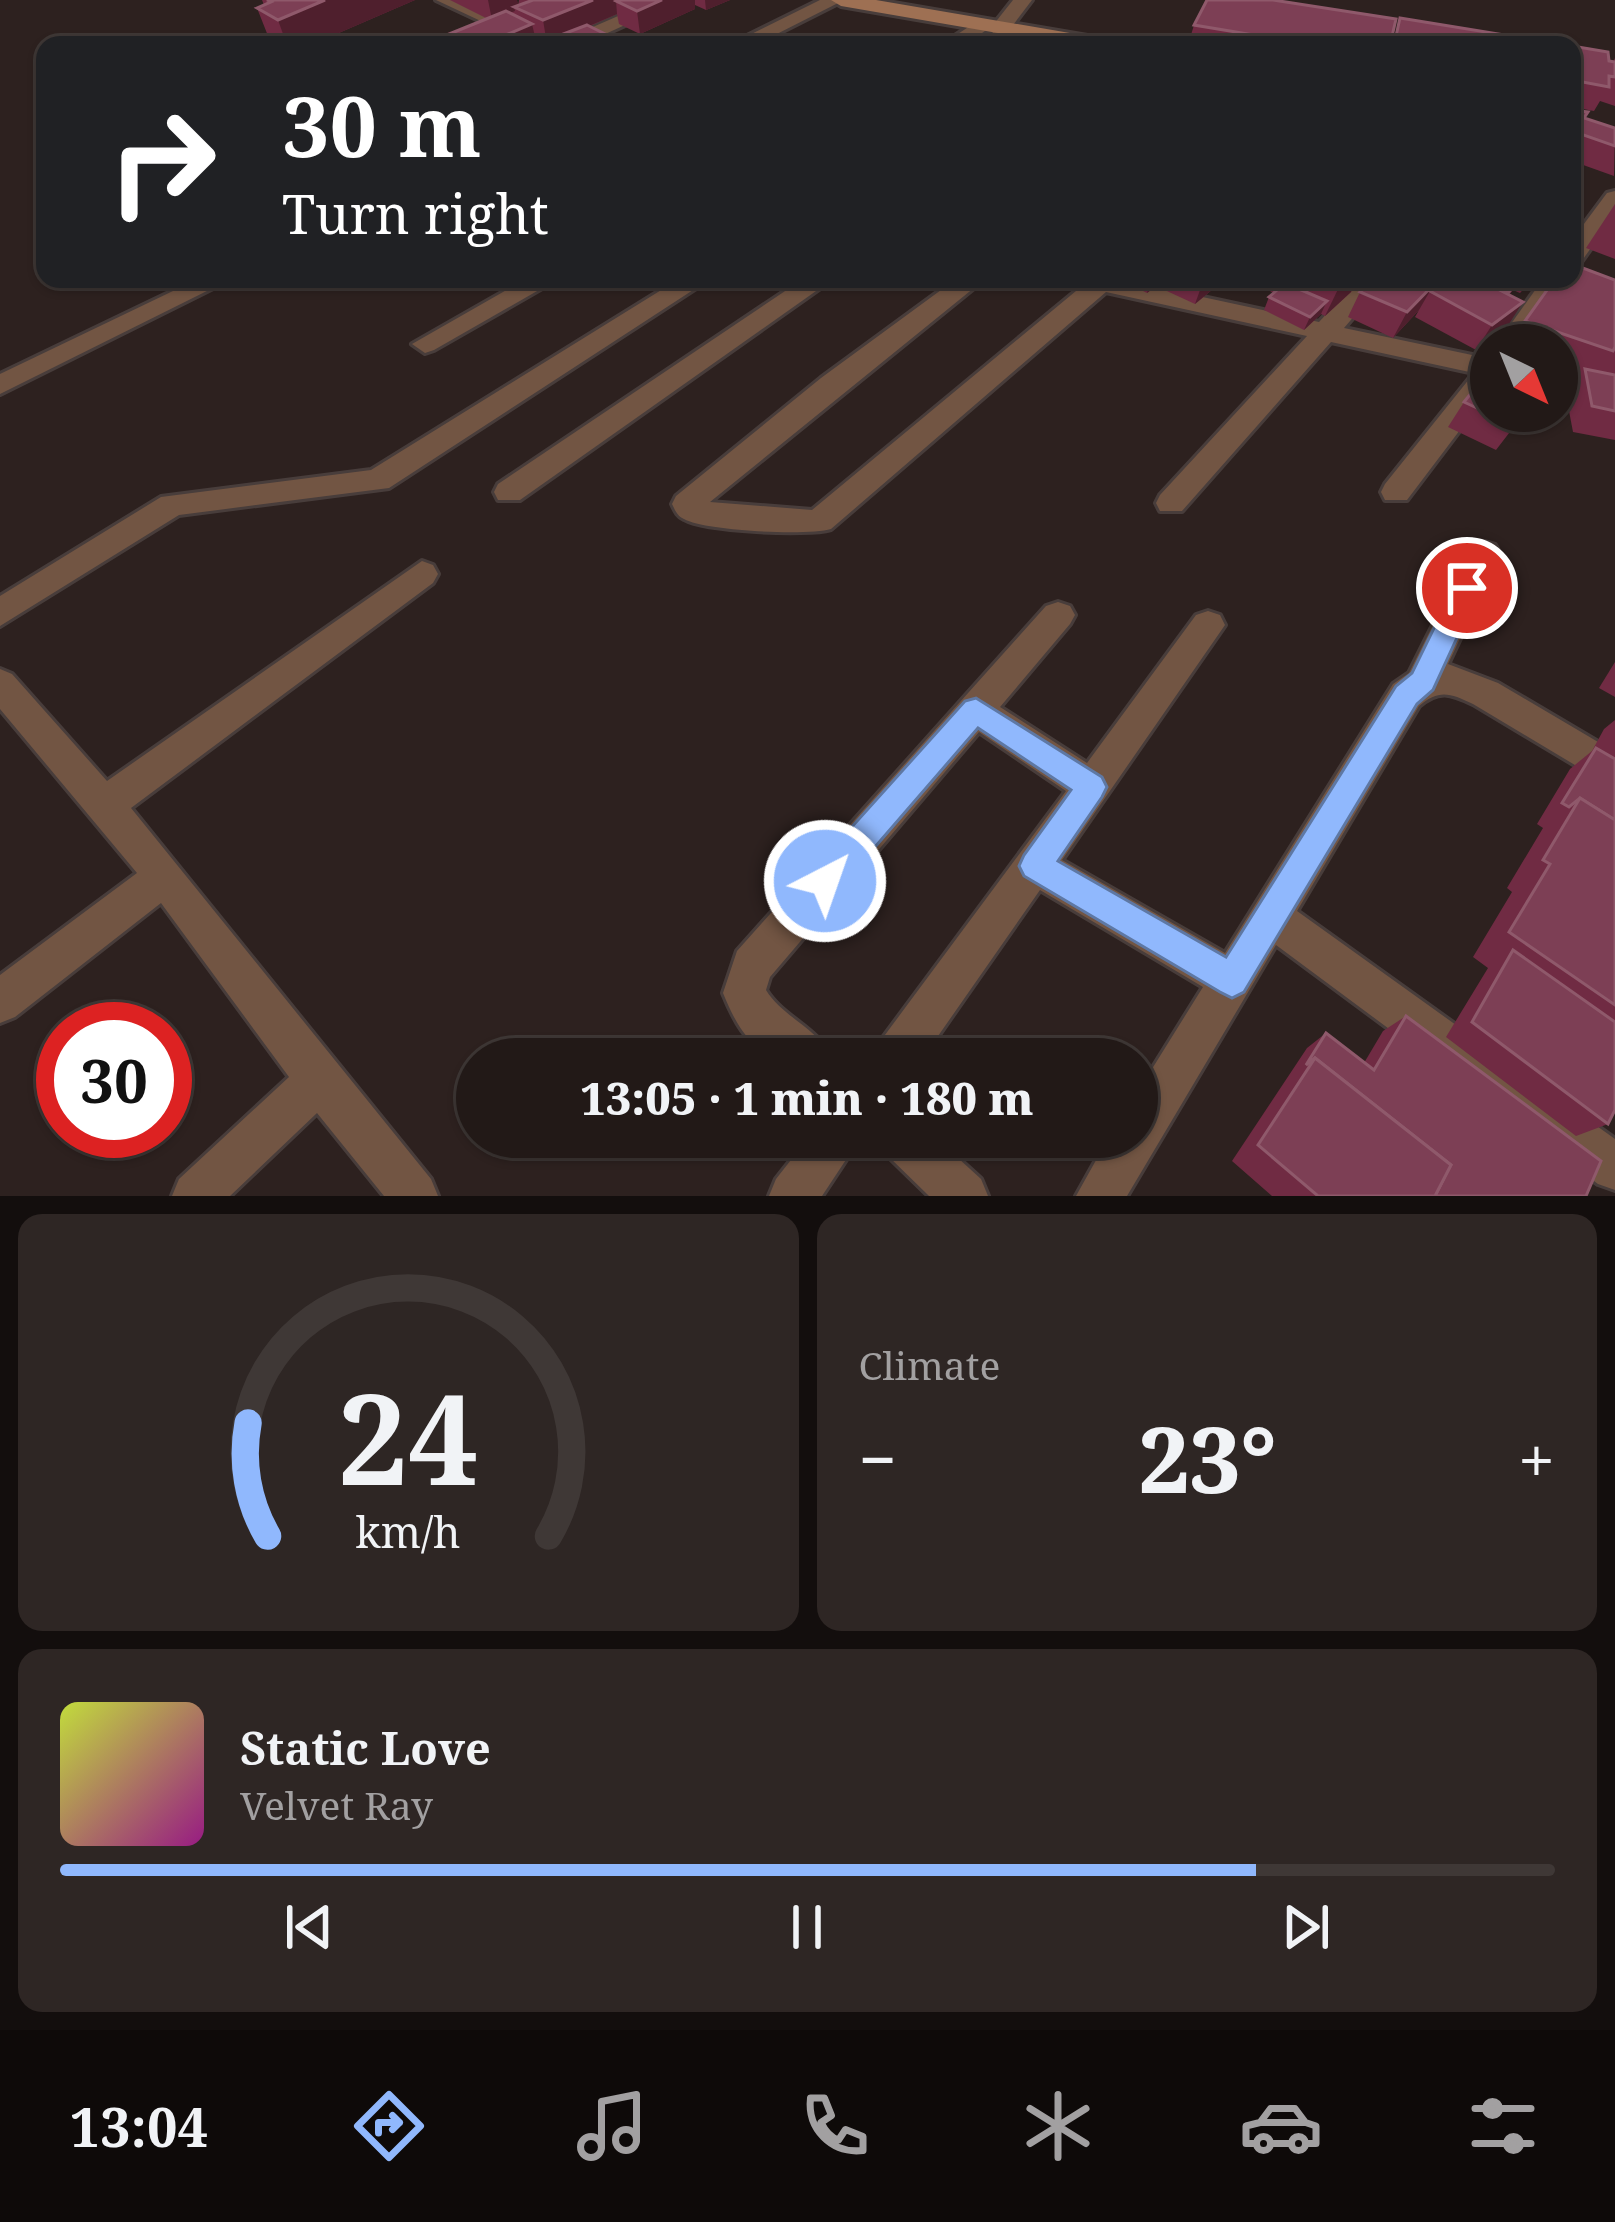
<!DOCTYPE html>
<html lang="en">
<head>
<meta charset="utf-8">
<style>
  :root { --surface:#221917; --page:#2e2624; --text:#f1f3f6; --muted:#a2a0a1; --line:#3f3836; --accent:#90b8fd }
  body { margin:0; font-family:"Noto Serif",serif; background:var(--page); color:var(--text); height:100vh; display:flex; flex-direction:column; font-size:45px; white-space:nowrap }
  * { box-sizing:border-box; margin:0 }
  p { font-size:39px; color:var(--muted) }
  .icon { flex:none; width:66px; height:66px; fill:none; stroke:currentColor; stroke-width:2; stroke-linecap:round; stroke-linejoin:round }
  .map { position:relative; height:1196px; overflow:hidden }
  .panel { display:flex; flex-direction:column; gap:18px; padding:18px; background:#130e0d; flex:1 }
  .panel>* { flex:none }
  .banner { position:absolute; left:36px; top:36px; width:1545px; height:252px; border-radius:24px; box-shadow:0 3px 9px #0004,0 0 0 3px var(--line); background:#202124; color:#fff; overflow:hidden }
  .needle { width:78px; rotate:137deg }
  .controls { position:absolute; left:1470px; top:324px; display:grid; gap:24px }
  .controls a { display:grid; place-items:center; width:108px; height:108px; border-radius:50%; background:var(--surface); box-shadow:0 3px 9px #0004,0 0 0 3px var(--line); font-size:60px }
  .speed { position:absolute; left:36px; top:1002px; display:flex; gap:24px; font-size:60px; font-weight:700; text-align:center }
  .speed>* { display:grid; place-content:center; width:156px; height:156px; border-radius:50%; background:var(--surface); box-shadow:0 3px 9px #0004,0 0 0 3px var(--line); line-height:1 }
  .speed .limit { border:18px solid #d22; background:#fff; color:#111 }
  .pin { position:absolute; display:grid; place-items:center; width:102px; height:102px; color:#fff; margin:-51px; border:6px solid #fff; border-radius:50%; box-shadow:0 3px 12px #0007 }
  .me { position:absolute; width:132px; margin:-66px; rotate:41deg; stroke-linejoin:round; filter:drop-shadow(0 0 9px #0008) }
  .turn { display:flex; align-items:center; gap:42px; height:252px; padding:0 48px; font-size:54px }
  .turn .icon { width:156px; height:156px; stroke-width:2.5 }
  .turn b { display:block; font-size:84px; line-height:102px }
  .big { font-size:90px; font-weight:800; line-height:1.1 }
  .panel .card { flex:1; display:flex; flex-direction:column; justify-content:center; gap:18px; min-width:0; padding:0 42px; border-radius:24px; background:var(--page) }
  .panel .dial { align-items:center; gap:0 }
  .dial svg { height:312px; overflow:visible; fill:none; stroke:var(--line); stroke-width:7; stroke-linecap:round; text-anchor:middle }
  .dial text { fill:var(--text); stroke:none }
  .song { display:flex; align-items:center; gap:36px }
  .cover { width:144px; height:144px; border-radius:18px; background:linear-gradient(135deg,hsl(70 70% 55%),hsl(310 70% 35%)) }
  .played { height:12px; border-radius:6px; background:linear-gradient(90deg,var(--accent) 80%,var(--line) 80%) }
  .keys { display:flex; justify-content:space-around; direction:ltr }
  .heat { display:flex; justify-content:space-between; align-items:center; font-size:66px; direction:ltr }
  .panel .tiles { flex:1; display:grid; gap:18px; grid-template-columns:1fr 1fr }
  .card:last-child { grid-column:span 2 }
  .trip { position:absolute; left:456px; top:1038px; width:702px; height:120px; border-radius:60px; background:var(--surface); box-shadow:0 3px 9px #0004,0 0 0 3px var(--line); font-weight:800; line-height:120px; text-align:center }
  .tabs { display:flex; height:192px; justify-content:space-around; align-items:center; background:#0e0a09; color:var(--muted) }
  .tabs .icon { width:84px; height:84px }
  .tabs .selected { color:var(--accent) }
  .tabs b { font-size:54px; color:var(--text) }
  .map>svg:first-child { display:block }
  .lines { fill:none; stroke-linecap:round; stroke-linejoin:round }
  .street-casing { stroke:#483d3b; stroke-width:6 }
  .secondary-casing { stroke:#483d3b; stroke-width:6 }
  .street { fill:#725543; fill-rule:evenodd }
  .secondary { fill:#9e7053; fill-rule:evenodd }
  .wall { fill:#702b43 }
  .shaded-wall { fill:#4f1f2d }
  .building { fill:#7d3f55; stroke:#8f596b; stroke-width:3 }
  .route { fill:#90b8fd; stroke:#5e78a4; stroke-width:3 }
</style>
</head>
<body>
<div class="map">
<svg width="1615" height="1196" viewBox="0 0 1615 1196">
  <rect width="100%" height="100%" fill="#2d211f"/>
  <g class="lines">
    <g class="street-casing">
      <g id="street">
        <path d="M436 0H460L556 43 655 0H680L581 45H532Z"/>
        <path d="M820 0H844L755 45H729Z"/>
        <path d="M1013 0H1032L1007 33H993L990 29Z"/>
        <path d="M976 22 992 26 965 45H941Z"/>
        <path d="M1615 191V214L1581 262 1572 264V240L1607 193Z"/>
        <path d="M198 279H231L0 394V374Z"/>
        <path d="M526 279H558L434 350 425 353 412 344Z"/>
        <path d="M679 279H710L389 488 179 515 0 626V596L161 497 371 470Z"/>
        <path d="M803 279H833L520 500H498L494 492 498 484Z"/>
        <path d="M956 279H985L710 502 812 510 1082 286 1069 279H1119L1319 322 1359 279H1386L1344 328 1491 359V389L1407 500H1385L1381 492 1385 484 1474 373 1331 342 1182 511H1160L1156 503 1160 495 1307 336 1106 292 831 529C807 536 705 531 684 519 677 516 675 510 672 504L676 496 821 378Z"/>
        <path d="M1543 279H1569L1523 345H1496Z"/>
        <path d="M1557 374 1615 386V404L1557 392Z"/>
        <path d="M1484 542 1495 545 1500 554 1448 664 1498 683 1615 752V789L1473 704C1450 693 1439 689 1419 706L1297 911 1615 1139V1190L1598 1184 1276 945 1127 1196H1076L1109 1137H1137V1093L1203 987 1040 890 922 1059H873L879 1043 1066 791 979 732 770 977 766 990C783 1018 819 1028 832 1059 768 1059 749 1057 723 993L737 951 1046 606 1058 602 1070 606 1075 615 1070 624 1000 707 1087 763 1196 615 1208 611 1220 615 1225 625 1062 860 1225 953 1393 684 1409 673 1473 545Z"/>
        <path d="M422 561 433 565 438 574 433 583 131 808 431 1179 438 1196H384L317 1113 230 1196H172L179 1179 289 1077 161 903 15 1017 0 1023V975L137 873 0 709V669L12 674 107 781Z"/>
        <path d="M809 1137H861L822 1196H769L776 1179Z"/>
        <path d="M878 1137H935L981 1179 988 1196H929L885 1153Z"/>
      </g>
    </g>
    <g class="secondary-casing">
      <path id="secondary" d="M831 0H876L1105 39 1116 45H1068L841 6Z"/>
    </g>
    <use href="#street" class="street"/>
    <use href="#secondary" class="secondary"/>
  </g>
  <g class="wall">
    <path d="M262 0H415L311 45H276L270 41 257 8 264 5Z"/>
    <path d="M450 0H517L518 6 519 0H730L706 10 695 5V9L640 34 619 24 617 14 590 26 607 35 609 45H560L559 39 547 44 535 38 536 43Z"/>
    <path d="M1194 25 1390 45H1188Z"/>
    <path d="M1572 46 1609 61 1613 62 1615 58V106L1600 101 1594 111 1572 107Z"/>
    <path d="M1572 110 1584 118 1615 128 1614 176 1572 161Z"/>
    <path d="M1615 204V259L1586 248Z"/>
    <path d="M1119 279H1225L1195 304 1156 286 1147 293Z"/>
    <path d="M1244 279H1357L1351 292 1325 316 1321 314 1304 330 1264 310 1269 297 1274 293Z"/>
    <path d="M1369 279H1446L1442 283 1446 279H1533L1520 293 1513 290 1509 295 1507 327 1476 350 1415 317 1419 310 1393 338 1348 317 1360 292Z"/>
    <path d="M1615 280V440L1573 432 1566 395 1574 384 1557 378V345H1510L1525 321Z"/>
    <path d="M1491 370V411H1526L1496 450 1448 427 1464 402 1474 393Z"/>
    <path d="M1615 662V697L1599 688Z"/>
    <path d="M1615 720V1110L1608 1124 1576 1136 1446 1037 1488 968 1473 957 1512 892 1507 888 1543 828 1537 824 1570 769 1592 751 1604 729Z"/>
    <path d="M1406 1016 1586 1196H1272L1232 1161 1307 1048 1326 1033 1364 1063 1383 1031Z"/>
  </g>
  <g class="shaded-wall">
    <path d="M325 0H415L311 45H287L278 20Z"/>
    <path d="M488 0H517L519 9 514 7 515 11 492 20Z"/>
    <path d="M593 0H643L616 1 617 14 561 38 558 36 559 39 547 44 543 20Z"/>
    <path d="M662 0H695V9L640 34 637 11Z"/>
    <path d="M705 0H730L706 10Z"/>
    <path d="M532 24 537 45H482Z"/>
    <path d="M607 35 609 45H583Z"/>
    <path d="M1151 279H1158L1156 286 1147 293Z"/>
    <path d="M1204 279H1225L1195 304Z"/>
    <path d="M1343 279H1357L1351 292 1325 316Z"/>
    <path d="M1439 279H1442L1433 293 1430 291 1419 310 1393 338 1407 312Z"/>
    <path d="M1327 301 1321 314 1304 330 1310 317Z"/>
    <path d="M1523 302 1507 327 1476 350 1492 325Z"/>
  </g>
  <g class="building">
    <path d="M267 0H325L278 20 257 8 271 2Z"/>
    <path d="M533 0H593L543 20 514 7Z"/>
    <path d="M618 0H662L637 11 616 1Z"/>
    <path d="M1207 0H1273L1396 19 1390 45H1345L1304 37 1302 43 1194 25Z"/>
    <path d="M506 11 532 24 482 45H422Z"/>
    <path d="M1400 18 1566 45H1394Z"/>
    <path d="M587 25 607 35 583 45H575L558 36Z"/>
    <path d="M525 37 541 45H504Z"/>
    <path d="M1572 46 1608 52 1609 61 1615 62V77L1609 76V87L1572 80Z"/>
    <path d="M1572 110 1588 112 1584 118 1615 128V146L1572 131Z"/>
    <path d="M1572 264 1615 280V347L1613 351 1525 321 1555 279H1572Z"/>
    <path d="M1374 279H1439L1407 312 1360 292Z"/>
    <path d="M1448 279H1478L1523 302 1492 325 1430 291Z"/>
    <path d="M1479 279H1520L1509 292Z"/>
    <path d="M1285 283 1327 301 1310 317 1269 297Z"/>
    <path d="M1585 369 1615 375V411L1592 406Z"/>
    <path d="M1491 370V386L1482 382Z"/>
    <path d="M1472 392 1491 401V411H1525L1514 425 1464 402Z"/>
    <path d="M1596 748 1615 759V820L1580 798 1569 807 1562 803Z"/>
    <path d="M1580 798 1615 820V1005L1509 932 1550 864 1543 860Z"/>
    <path d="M1513 950 1615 1022V1110L1608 1124 1472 1022Z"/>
    <path d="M1406 1016 1601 1161 1586 1196H1435L1451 1165 1315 1058 1306 1065 1326 1033 1374 1070Z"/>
    <path d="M1315 1058 1451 1165 1435 1196H1318L1258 1145Z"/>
  </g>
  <path class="route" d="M1467 578 1480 588 1433 690 1417 704 1244 992 1232 998 1220 992 1024 876 1019 866 1024 855 1071 790 978 728 836 892 825 897 813 892 808 881 813 870 965 701 976 698 1102 777 1107 787 1102 797 1058 861 1226 957 1396 686 1412 673 1457 581Z"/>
</svg>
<div class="controls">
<a><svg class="needle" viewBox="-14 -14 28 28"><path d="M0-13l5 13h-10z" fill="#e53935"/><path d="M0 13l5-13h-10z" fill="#a2a0a1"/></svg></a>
</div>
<div class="speed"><div class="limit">30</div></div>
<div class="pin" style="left:1467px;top:588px;background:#d93025"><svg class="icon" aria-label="arrive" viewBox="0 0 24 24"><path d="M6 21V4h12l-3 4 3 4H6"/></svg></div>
<svg class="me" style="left:825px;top:881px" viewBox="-20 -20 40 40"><circle r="17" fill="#90b8fd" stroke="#fff" stroke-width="3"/><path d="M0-11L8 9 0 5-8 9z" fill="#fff"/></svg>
<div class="trip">13:05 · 1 min · 180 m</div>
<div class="banner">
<div class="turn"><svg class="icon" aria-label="right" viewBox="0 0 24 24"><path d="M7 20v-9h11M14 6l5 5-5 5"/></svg><div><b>30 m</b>Turn right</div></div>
</div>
</div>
<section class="panel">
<div class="tiles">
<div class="card dial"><svg viewBox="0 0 100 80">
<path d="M14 69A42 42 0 1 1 86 69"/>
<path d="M14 69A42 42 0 0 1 9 40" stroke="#90b8fd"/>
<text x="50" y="56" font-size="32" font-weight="700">24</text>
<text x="50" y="72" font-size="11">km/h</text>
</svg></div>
<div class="card"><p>Climate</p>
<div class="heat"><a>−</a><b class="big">23°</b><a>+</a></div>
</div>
<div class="card">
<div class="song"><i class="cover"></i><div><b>Static Love</b><p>Velvet Ray</p></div></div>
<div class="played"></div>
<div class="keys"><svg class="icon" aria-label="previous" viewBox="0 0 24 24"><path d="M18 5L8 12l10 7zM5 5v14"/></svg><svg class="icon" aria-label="pause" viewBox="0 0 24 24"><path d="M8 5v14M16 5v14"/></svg><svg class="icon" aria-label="next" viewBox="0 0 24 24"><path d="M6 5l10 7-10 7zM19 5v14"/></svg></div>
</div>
</div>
</section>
<nav class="tabs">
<b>13:04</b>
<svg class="icon selected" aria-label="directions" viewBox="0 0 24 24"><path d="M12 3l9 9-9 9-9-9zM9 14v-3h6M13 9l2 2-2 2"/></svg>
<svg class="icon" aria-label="music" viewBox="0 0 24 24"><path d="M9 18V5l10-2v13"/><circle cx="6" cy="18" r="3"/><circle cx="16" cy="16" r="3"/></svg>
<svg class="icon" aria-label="phone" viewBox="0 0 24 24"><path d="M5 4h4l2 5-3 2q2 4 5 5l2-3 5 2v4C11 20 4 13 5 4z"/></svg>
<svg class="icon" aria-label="climate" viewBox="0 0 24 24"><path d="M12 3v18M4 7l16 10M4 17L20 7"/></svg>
<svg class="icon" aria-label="car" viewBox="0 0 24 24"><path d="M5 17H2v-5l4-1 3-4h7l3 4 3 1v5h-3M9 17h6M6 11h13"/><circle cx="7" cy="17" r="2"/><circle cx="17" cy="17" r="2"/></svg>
<svg class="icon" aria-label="filters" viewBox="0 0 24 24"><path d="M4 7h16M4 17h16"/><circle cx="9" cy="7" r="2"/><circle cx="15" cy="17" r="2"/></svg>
</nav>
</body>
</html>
